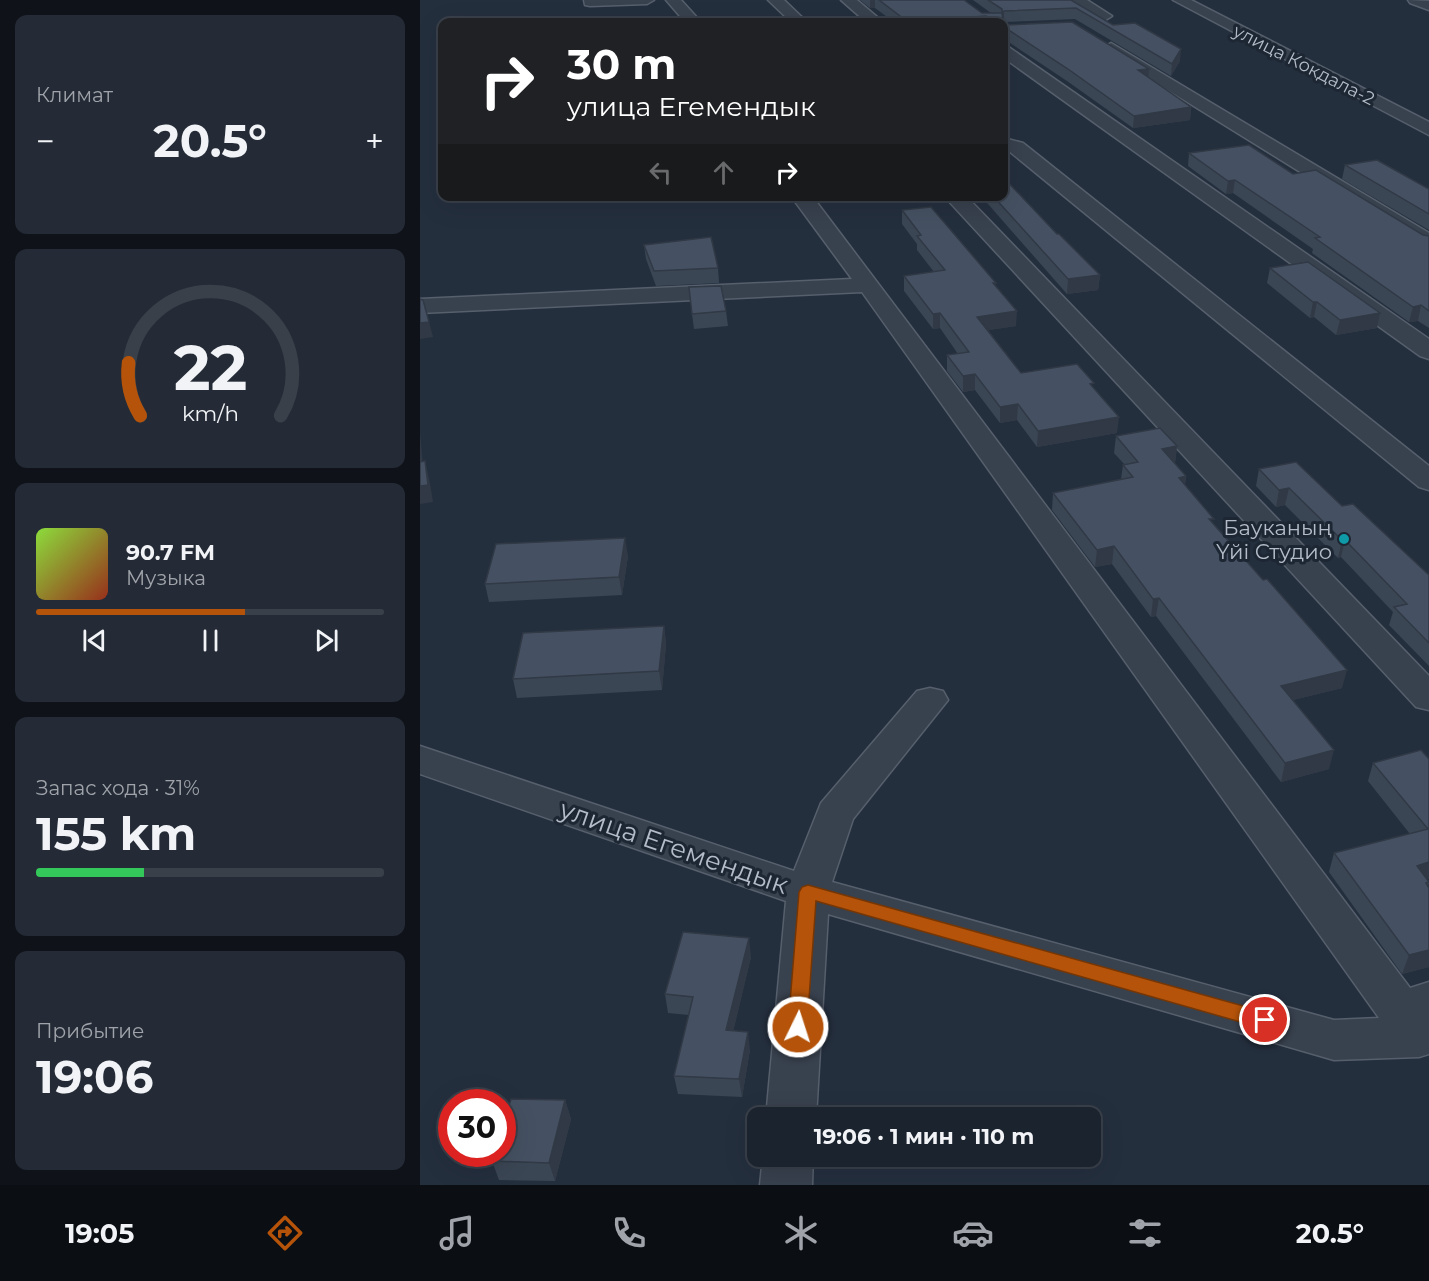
<!DOCTYPE html>
<html lang="ru">
<head>
<meta charset="utf-8">
<style>
  :root { --surface:#1b232e; --page:#242b36; --text:#f1f3f6; --muted:#a0a4aa; --line:#39404a; --accent:#b45309 }
  body { margin:0; font-family:Montserrat,sans-serif; background:var(--page); color:var(--text); height:100vh; display:flex; flex-direction:column; font-size:22px; white-space:nowrap }
  * { box-sizing:border-box; margin:0 }
  p { font-size:20px; color:var(--muted) }
  .icon { flex:none; width:33px; height:33px; fill:none; stroke:currentColor; stroke-width:2; stroke-linecap:round; stroke-linejoin:round }
  .map { position:relative; flex:1; overflow:hidden }
  .details { display:flex; flex-direction:column; gap:15px; padding:15px; background:#0f1319; width:420px }
  .details>* { flex:none }
  .hud { position:absolute; left:18px; top:18px; width:570px; height:183px; border-radius:12px; box-shadow:0 6px 24px #0002,0 0 0 2px var(--line); background:#202124; color:#fff; overflow:hidden }
  .speed { position:absolute; left:18px; top:1089px; display:flex; gap:12px; font-size:30px; font-weight:700; text-align:center }
  .speed>* { display:grid; place-content:center; width:78px; height:78px; border-radius:50%; background:var(--surface); box-shadow:0 6px 24px #0002,0 0 0 2px var(--line); line-height:1 }
  .speed .limit { border:9px solid #d22; background:#fff; color:#111 }
  .pin { position:absolute; display:grid; place-items:center; width:51px; height:51px; color:#fff; margin:-26px; border:3px solid #fff; border-radius:50%; box-shadow:0 2px 6px #0007 }
  .me { position:absolute; width:66px; margin:-33px; rotate:4deg; stroke-linejoin:round; filter:drop-shadow(0 0 4px #0008) }
  .turn { display:flex; align-items:center; gap:21px; height:126px; padding:0 30px; font-size:27px }
  .turn .icon { width:78px; height:78px; stroke-width:2.5 }
  .turn b { display:block; font-size:42px; line-height:51px }
  .lanes { display:flex; align-items:center; height:57px; padding:0 30px; background:#0003; justify-content:center; gap:30px; direction:ltr }
  .lanes .off { opacity:.35 }
  .big { font-size:45px; font-weight:700; line-height:1.1 }
  .details .widget { flex:1; display:flex; flex-direction:column; justify-content:center; gap:9px; min-width:0; padding:0 21px; border-radius:12px; background:var(--page) }
  .details .dial { align-items:center; gap:0 }
  .dial svg { height:156px; overflow:visible; fill:none; stroke:var(--line); stroke-width:7; stroke-linecap:round; text-anchor:middle }
  .dial text { fill:var(--text); stroke:none }
  .song { display:flex; align-items:center; gap:18px }
  .cover { width:72px; height:72px; border-radius:9px; background:linear-gradient(135deg,hsl(90 70% 55%),hsl(10 70% 35%)) }
  .played { height:6px; border-radius:3px; background:linear-gradient(90deg,var(--accent) 60%,var(--line) 60%) }
  .keys { display:flex; justify-content:space-around; direction:ltr }
  .heat { display:flex; justify-content:space-between; align-items:center; font-size:33px; direction:ltr }
  .charge { height:9px; border-radius:4px; background:linear-gradient(90deg,#34c759 31%,var(--line) 0) }
  .trip { position:absolute; left:327px; top:1107px; width:354px; height:60px; border-radius:12px; background:var(--surface); box-shadow:0 6px 24px #0002,0 0 0 2px var(--line); font-weight:700; line-height:60px; text-align:center }
  .menu { display:flex; height:96px; justify-content:space-around; align-items:center; background:#0b0e12; color:var(--muted) }
  .menu .icon { width:42px; height:42px }
  .menu .selected { color:var(--accent) }
  .menu b { font-size:27px; color:var(--text) }
  main { display:flex; flex:1; min-height:0 }
  .map>svg:first-child { display:block }
  .lines { fill:none; stroke-linecap:round; stroke-linejoin:round }
  .minor-casing { stroke:#565f6c; stroke-width:3 }
  .minor { fill:#38414e; fill-rule:evenodd }
  .wall { fill:#3b4654 }
  .shaded-wall { fill:#303945 }
  .building { fill:#455162; stroke:#303945; stroke-width:1.5 }
  .route { fill:#b45309; stroke:#753606; stroke-width:1.5 }
  .culture-dot { fill:#0f9aa8; stroke:#1d2633; stroke-width:2 }
  .labels { text-anchor:middle; dominant-baseline:central; stroke-width:6; stroke-linejoin:round; paint-order:stroke }
  .far-street-label { font-size:18px; fill:#b4bcc9; stroke:#1d2633 }
  .poi-label { font-size:21px; fill:#b4bcc9; stroke:#1d2633; text-anchor:end }
  .near-street-label { font-size:26px; fill:#b4bcc9; stroke:#1d2633 }
</style>
</head>
<body>
<main>
<section class="details">
<div class="widget"><p>Климат</p>
<div class="heat"><a>−</a><b class="big">20.5°</b><a>+</a></div>
</div>
<div class="widget dial"><svg viewBox="0 0 100 80">
<path d="M14 69A42 42 0 1 1 86 69"/>
<path d="M14 69A42 42 0 0 1 8 42" stroke="#b45309"/>
<text x="50" y="56" font-size="32" font-weight="700">22</text>
<text x="50" y="72" font-size="11">km/h</text>
</svg></div>
<div class="widget">
<div class="song"><i class="cover"></i><div><b>90.7 FM</b><p>Музыка</p></div></div>
<div class="played"></div>
<div class="keys"><svg class="icon" aria-label="previous" viewBox="0 0 24 24"><path d="M18 5L8 12l10 7zM5 5v14"/></svg><svg class="icon" aria-label="pause" viewBox="0 0 24 24"><path d="M8 5v14M16 5v14"/></svg><svg class="icon" aria-label="next" viewBox="0 0 24 24"><path d="M6 5l10 7-10 7zM19 5v14"/></svg></div>
</div>
<div class="widget"><p>Запас хода · 31%</p><b class="big">155 km</b><div class="charge"></div></div>
<div class="widget"><p>Прибытие</p><b class="big">19:06</b></div>
</section>
<div class="map">
<svg width="1009" height="1185" viewBox="0 0 1009 1185">
  <rect width="100%" height="100%" fill="#242f3e"/>
  <g class="lines">
    <g class="minor-casing">
      <g id="minor">
        <path d="M164 0H234L227 4 170 6 165 5Z"/>
        <path d="M246 0H261L281 22H265Z"/>
        <path d="M348 0H364L387 22H371Z"/>
        <path d="M421 0H437L463 22H446Z"/>
        <path d="M649 0H667L692 16 684 21 679 19Z"/>
        <path d="M753 0H771L1009 122V135Z"/>
        <path d="M988 0 1009 1V10L990 3Z"/>
        <path d="M691 43 1009 233V249L1001 247 685 51 683 48Z"/>
        <path d="M584 46 590 48 1009 339V359L1000 356 584 58Z"/>
        <path d="M584 138 603 143 1009 466V490L999 487 589 151 584 150Z"/>
        <path d="M371 196H392L990 988 1009 982V1054L999 1057 914 1060 408 914 396 1118H346L366 901 0 774V746L374 871 401 803 497 691 510 688 523 691 528 700 433 819 412 882 914 1020 959 1018 442 292 0 313V299L432 279Z"/>
        <path d="M524 196H546L1009 676V710L996 707Z"/>
        <path d="M343 1156H393L392 1185H340Z"/>
      </g>
    </g>
    <use href="#minor" class="minor"/>
  </g>
  <g class="wall">
    <path d="M440 0H544L562 13H571L553 0H651L693 25 760 61 751 76 655 19 583 22H474L455 8H450Z"/>
    <path d="M584 25 728 77 771 107 770 120 713 128 647 81 584 39Z"/>
    <path d="M769 153 873 174 1003 235 1009 236V328L998 321 989 322 892 253 893 249 813 193 806 194 768 166Z"/>
    <path d="M925 165 1009 189V230L922 179Z"/>
    <path d="M561 196H584L637 234 680 275 678 290 647 294Z"/>
    <path d="M482 210 576 286 596 326 568 330 601 373 673 388 697 433 617 447 597 420 580 423 555 390 543 392 527 371V355L538 354 520 328 513 329 484 291V276L514 272 497 250V244L482 224Z"/>
    <path d="M224 245 298 268 299 283 236 286 226 259Z"/>
    <path d="M850 268 957 328 916 335 894 317 890 318 847 283Z"/>
    <path d="M306 311 308 326 274 329 272 314Z"/>
    <path d="M696 436 757 446 755 463 766 476 765 485 793 523 922 688 873 700 909 769 861 782 736 616 731 617 692 564 675 567 632 510 633 493 701 479 703 465H705L694 453Z"/>
    <path d="M839 469 922 506 1009 575V666L969 625 973 612 921 557 918 558 865 505 856 507 836 486Z"/>
    <path d="M208 556 202 595 69 602 65 584Z"/>
    <path d="M244 626 246 644 242 690 97 698 93 679Z"/>
    <path d="M1009 759V879H1007L1009 883 1008 886 1009 888V967L982 974 909 872 914 853 990 834 948 781 953 763Z"/>
    <path d="M331 957 313 1031 330 1050 322 1097 258 1094 254 1076 269 1015 248 1013 245 994Z"/>
    <path d="M145 1100 151 1119 135 1181 79 1180 72 1161Z"/>
  </g>
  <g class="shaded-wall">
    <rect x="450" y="0" width="5" height="8"/>
    <path d="M584 11V22H582V13Z"/>
    <path d="M566 16 565 22H488Z"/>
    <path d="M761 49 760 61 751 76 752 64Z"/>
    <path d="M729 69 728 80 718 70Z"/>
    <path d="M771 107 770 120 713 128 714 116Z"/>
    <path d="M815 180 813 193 806 194 808 181Z"/>
    <path d="M680 275 678 290 647 294 648 279Z"/>
    <path d="M893 302H897L894 317 890 318Z"/>
    <path d="M1001 305 998 321 989 322 993 307Z"/>
    <path d="M597 311 596 326 557 332V317Z"/>
    <path d="M520 313V328L513 329V314Z"/>
    <path d="M960 313 957 328 916 335 920 320Z"/>
    <path d="M9 322 13 337 0 339V323Z"/>
    <path d="M555 374V390L543 392V376Z"/>
    <path d="M598 404 597 420 580 423V407Z"/>
    <path d="M699 417 697 433 617 447 618 431Z"/>
    <path d="M0 432 4 479 0 465Z"/>
    <path d="M757 446 755 463 742 449Z"/>
    <path d="M5 461 9 478 13 502 0 504V486Z"/>
    <path d="M766 476 764 493 759 478Z"/>
    <path d="M869 488 865 505 856 507 859 490Z"/>
    <path d="M205 538 208 556 202 595 199 577Z"/>
    <path d="M922 540H925L921 557 918 558Z"/>
    <path d="M694 546 692 564 675 567 677 550Z"/>
    <path d="M739 598 736 616 731 617 733 599Z"/>
    <path d="M244 626 246 644 242 690 239 671Z"/>
    <path d="M927 670 922 688 857 704 861 686Z"/>
    <path d="M914 750 909 769 861 782 865 763Z"/>
    <path d="M1009 862V879L990 885 997 866Z"/>
    <path d="M329 938 331 957 309 1049 306 1030Z"/>
    <path d="M1009 950V967L982 974 989 955Z"/>
    <path d="M328 1032 330 1050 322 1097 319 1079Z"/>
    <path d="M145 1100 151 1119 135 1181 129 1163Z"/>
  </g>
  <g class="building">
    <path d="M459 0H544L562 13H582V9L568 0H651L693 25 715 23 761 49 752 64 656 8 584 11 582 13 583 22H576L566 16 488 22Z"/>
    <path d="M652 22 729 69 718 70 771 107 714 116 648 69 584 27V25Z"/>
    <path d="M829 145 873 174 896 170 1003 235 1009 236V311L1001 305 993 307 895 238 900 237 815 180 808 181 769 153Z"/>
    <path d="M957 160 1009 189V214L925 165Z"/>
    <path d="M584 178 637 234H639L680 275 648 279 573 196H584Z"/>
    <path d="M511 207 576 283H573L597 311 557 317 601 373 657 364 674 383 670 384 699 417 618 431 598 404 580 407 555 374 543 376 527 355 549 352 520 313 513 314 484 276 525 270 497 236 501 235 482 210Z"/>
    <path d="M291 237 298 268 234 271 224 245Z"/>
    <path d="M888 262 960 313 920 320 897 302H893L850 268Z"/>
    <path d="M301 286 306 311 272 314 269 287Z"/>
    <path d="M0 299 3 300 9 322 0 323Z"/>
    <path d="M740 428 757 446 742 449 766 476 759 478 794 519H789L843 580 847 579 927 670 861 686 914 750 865 763 739 598 733 599 694 546 677 550 633 493 713 477 703 465 718 462 696 436Z"/>
    <path d="M5 461 8 485 0 486V462Z"/>
    <path d="M876 462 922 506 933 504 1009 575V643L974 607 987 604 925 540H922L869 488 859 490 839 469Z"/>
    <path d="M205 538 199 577 65 584 76 544Z"/>
    <path d="M244 626 239 671 93 679 103 633Z"/>
    <path d="M1001 750 1009 759V862L997 866 1009 882 1006 883 1009 888V950L989 955 914 853 1008 829 953 763Z"/>
    <path d="M263 932 329 938 306 1030 328 1032 319 1079 254 1076 273 997 245 994Z"/>
    <path d="M91 1099 145 1100 129 1163 72 1161 75 1154H82V1127Z"/>
  </g>
  <path class="route" d="M388 885 845 1012 852 1014 855 1020 852 1026 845 1029 396 901 387 1027 385 1033 378 1036 371 1033 368 1027 379 892 382 887Z"/>
  <circle class="culture-dot" cx="924" cy="539" r="6"/>
  <g class="labels">
    <g class="far-street-label">
      <text transform="translate(884 65) rotate(27)">улица Кокдала-2</text>
    </g>
    <g class="poi-label">
      <text x="912" y="527">Бауканың<tspan x="912" dy="24">Үйі Студио</tspan></text>
    </g>
    <g class="near-street-label">
      <text transform="translate(254 847) rotate(19)">улица Егемендык</text>
    </g>
  </g>
</svg>
<div class="speed"><div class="limit">30</div></div>
<div class="pin" style="left:845px;top:1020px;background:#d93025"><svg class="icon" aria-label="arrive" viewBox="0 0 24 24"><path d="M6 21V4h12l-3 4 3 4H6"/></svg></div>
<svg class="me" style="left:378px;top:1027px" viewBox="-20 -20 40 40"><circle r="17" fill="#b45309" stroke="#fff" stroke-width="3"/><path d="M0-11L8 9 0 5-8 9z" fill="#fff"/></svg>
<div class="trip">19:06 · 1 мин · 110 m</div>
<div class="hud">
<div class="turn"><svg class="icon" aria-label="right" viewBox="0 0 24 24"><path d="M7 20v-9h11M14 6l5 5-5 5"/></svg><div><b>30 m</b>улица Егемендык</div></div>
<div class="lanes"><svg class="icon off" aria-label="left" viewBox="0 0 24 24"><path d="M17 20v-9H6M10 6l-5 5 5 5"/></svg><svg class="icon off" aria-label="ahead" viewBox="0 0 24 24"><path d="M12 20V5M6 11l6-6 6 6"/></svg><svg class="icon" aria-label="right" viewBox="0 0 24 24"><path d="M7 20v-9h11M14 6l5 5-5 5"/></svg></div>
</div>
</div>
</main>
<nav class="menu">
<b>19:05</b>
<svg class="icon selected" aria-label="directions" viewBox="0 0 24 24"><path d="M12 3l9 9-9 9-9-9zM9 14v-3h6M13 9l2 2-2 2"/></svg>
<svg class="icon" aria-label="music" viewBox="0 0 24 24"><path d="M9 18V5l10-2v13"/><circle cx="6" cy="18" r="3"/><circle cx="16" cy="16" r="3"/></svg>
<svg class="icon" aria-label="phone" viewBox="0 0 24 24"><path d="M5 4h4l2 5-3 2q2 4 5 5l2-3 5 2v4C11 20 4 13 5 4z"/></svg>
<svg class="icon" aria-label="climate" viewBox="0 0 24 24"><path d="M12 3v18M4 7l16 10M4 17L20 7"/></svg>
<svg class="icon" aria-label="car" viewBox="0 0 24 24"><path d="M5 17H2v-5l4-1 3-4h7l3 4 3 1v5h-3M9 17h6M6 11h13"/><circle cx="7" cy="17" r="2"/><circle cx="17" cy="17" r="2"/></svg>
<svg class="icon" aria-label="filters" viewBox="0 0 24 24"><path d="M4 7h16M4 17h16"/><circle cx="9" cy="7" r="2"/><circle cx="15" cy="17" r="2"/></svg>
<b>20.5°</b>
</nav>
</body>
</html>
